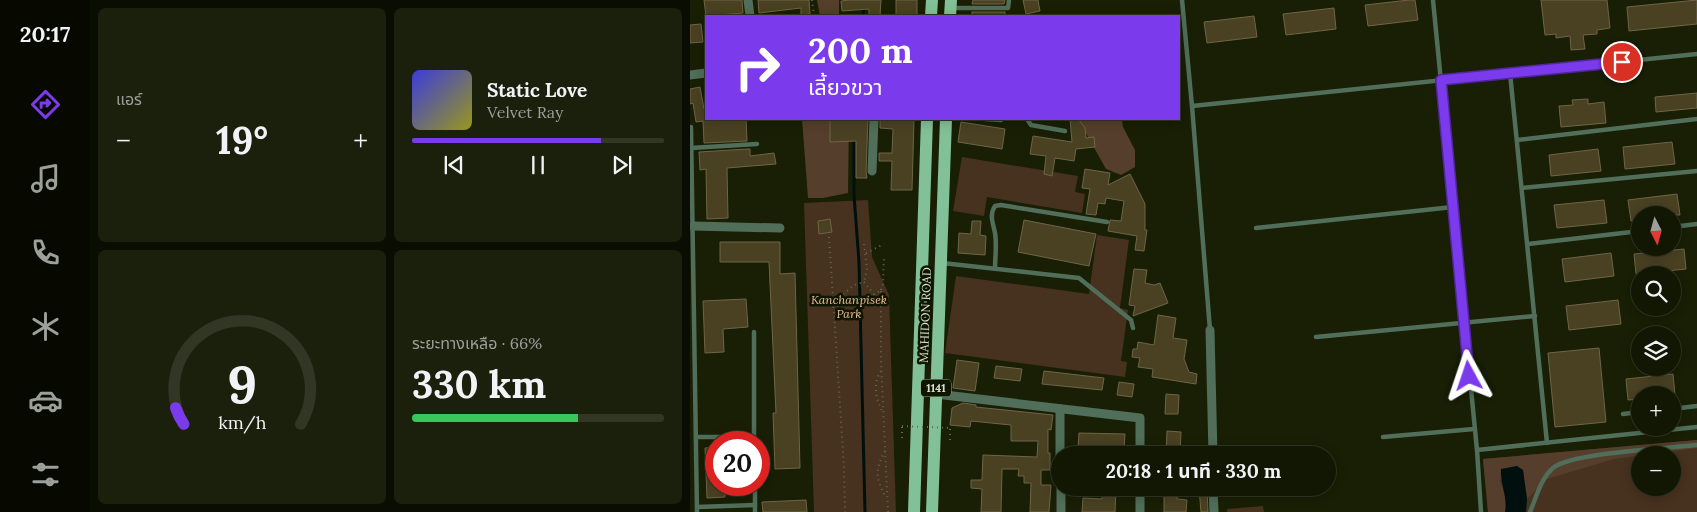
<!DOCTYPE html>
<html lang="th">
<head>
<meta charset="utf-8">
<style>
  :root { --surface:#121703; --page:#1b200d; --text:#f1f3f6; --muted:#9c9f9a; --line:#313625; --accent:#7c3aed }
  body { margin:0; font-family:Lora,"Noto Sans Thai",serif; background:var(--page); color:var(--text); height:100vh; display:flex; flex-direction:column; font-size:19px; white-space:nowrap }
  * { box-sizing:border-box; margin:0 }
  p { font-size:16px; color:var(--muted) }
  .icon { flex:none; width:28px; height:28px; fill:none; stroke:currentColor; stroke-width:2; stroke-linecap:round; stroke-linejoin:round }
  .map { position:relative; flex:1; overflow:hidden }
  .side { display:flex; flex-direction:column; gap:8px; padding:8px; background:#0a0d02; width:600px }
  .side>* { flex:none }
  .banner { position:absolute; left:15px; top:15px; width:475px; height:105px; border-radius:0px; box-shadow:0 2px 12px #0003,0 0 0 1px var(--line); background:#7c3aed; color:#fff; overflow:hidden }
  .needle { width:32px; rotate:174deg }
  .controls { position:absolute; left:941px; top:206px; display:grid; gap:10px }
  .controls a { display:grid; place-items:center; width:50px; height:50px; border-radius:50%; background:var(--surface); box-shadow:0 2px 12px #0003,0 0 0 1px var(--line); font-size:25px }
  .speed { position:absolute; left:15px; top:431px; display:flex; gap:10px; font-size:25px; font-weight:700; text-align:center }
  .speed>* { display:grid; place-content:center; width:65px; height:65px; border-radius:50%; background:var(--surface); box-shadow:0 2px 12px #0003,0 0 0 1px var(--line); line-height:1 }
  .speed .limit { border:8px solid #d22; background:#fff; color:#111 }
  .pin { position:absolute; display:grid; place-items:center; width:42px; height:42px; color:#fff; margin:-21px; border:2px solid #fff; border-radius:50%; box-shadow:0 1px 5px #0007 }
  .me { position:absolute; width:55px; margin:-28px; rotate:355deg; stroke-linejoin:round; filter:drop-shadow(0 0 4px #0008) }
  .turn { display:flex; align-items:center; gap:18px; height:105px; padding:0 20px; font-size:22px }
  .turn .icon { width:65px; height:65px; stroke-width:2.5 }
  .turn b { display:block; font-size:35px; line-height:42px }
  .big { font-size:38px; font-weight:700; line-height:1.1 }
  .side .widget { flex:1; display:flex; flex-direction:column; justify-content:center; gap:8px; min-width:0; padding:0 18px; border-radius:8px; background:var(--page) }
  .side .dial { align-items:center; gap:0 }
  .dial svg { height:130px; overflow:visible; fill:none; stroke:var(--line); stroke-width:7; stroke-linecap:round; text-anchor:middle }
  .dial text { fill:var(--text); stroke:none }
  .song { display:flex; align-items:center; gap:15px }
  .cover { width:60px; height:60px; border-radius:8px; background:linear-gradient(135deg,hsl(240 70% 55%),hsl(60 70% 35%)) }
  .played { height:5px; border-radius:2px; background:linear-gradient(90deg,var(--accent) 75%,var(--line) 75%) }
  .keys { display:flex; justify-content:space-around; direction:ltr }
  .heat { display:flex; justify-content:space-between; align-items:center; font-size:28px; direction:ltr }
  .charge { height:8px; border-radius:4px; background:linear-gradient(90deg,#34c759 66%,var(--line) 0) }
  .side .tiles { flex:1; display:grid; gap:8px; grid-template-columns:repeat(2,1fr) }
  .trip { position:absolute; left:361px; top:446px; width:285px; height:50px; border-radius:25px; background:var(--surface); box-shadow:0 2px 12px #0003,0 0 0 1px var(--line); font-weight:700; line-height:50px; text-align:center }
  main { display:flex; flex:1; min-height:0 }
  .dock { display:flex; flex-direction:column; width:90px; justify-content:space-around; align-items:center; background:#070901; color:var(--muted) }
  .dock .icon { width:35px; height:35px }
  .dock .selected { color:var(--accent) }
  .dock b { font-size:22px; color:var(--text) }
  .map>svg:first-child { display:block }
  .green { fill:#47311f; fill-rule:evenodd }
  .forest { fill:#553e2b }
  .water { fill:#01100e }
  .lines { fill:none; stroke-linecap:round; stroke-linejoin:round }
  .stream { stroke:#01100e; stroke-width:3 }
  .building { fill:#4a4123; stroke:#6f6546 }
  .path { stroke:#626951; stroke-width:2; stroke-dasharray:1 4; stroke-linecap:butt }
  .service { stroke:#506e5a; stroke-width:4.5 }
  .minor { stroke:#506e5a; stroke-width:9 }
  .primary { stroke:#82c198; stroke-width:12 }
  .path-bridge { stroke:#626951; stroke-width:2; stroke-dasharray:1 4; stroke-linecap:butt }
  .route-casing { stroke:#51269a; stroke-width:12 }
  .route { stroke:#7c3aed; stroke-width:9 }
  .labels { text-anchor:middle; dominant-baseline:central; stroke-width:5; stroke-linejoin:round; paint-order:stroke }
  .shield { fill:#0f1600; stroke:#9ea492; stroke-width:1 }
  .shield-label { font-size:11px; font-weight:bold; fill:#dbe1d0 }
  .park-label { font-size:12px; font-style:italic; fill:#ebbc96; stroke:#0f1600 }
  .street-label { font-size:12px; fill:#dbe1d0; stroke:#0f1600 }
</style>
</head>
<body>
<main>
<nav class="dock">
<b>20:17</b>
<svg class="icon selected" aria-label="directions" viewBox="0 0 24 24"><path d="M12 3l9 9-9 9-9-9zM9 14v-3h6M13 9l2 2-2 2"/></svg>
<svg class="icon" aria-label="music" viewBox="0 0 24 24"><path d="M9 18V5l10-2v13"/><circle cx="6" cy="18" r="3"/><circle cx="16" cy="16" r="3"/></svg>
<svg class="icon" aria-label="phone" viewBox="0 0 24 24"><path d="M5 4h4l2 5-3 2q2 4 5 5l2-3 5 2v4C11 20 4 13 5 4z"/></svg>
<svg class="icon" aria-label="climate" viewBox="0 0 24 24"><path d="M12 3v18M4 7l16 10M4 17L20 7"/></svg>
<svg class="icon" aria-label="car" viewBox="0 0 24 24"><path d="M5 17H2v-5l4-1 3-4h7l3 4 3 1v5h-3M9 17h6M6 11h13"/><circle cx="7" cy="17" r="2"/><circle cx="17" cy="17" r="2"/></svg>
<svg class="icon" aria-label="filters" viewBox="0 0 24 24"><path d="M4 7h16M4 17h16"/><circle cx="9" cy="7" r="2"/><circle cx="15" cy="17" r="2"/></svg>
</nav>
<section class="side">
<div class="tiles">
<div class="widget"><p>แอร์</p>
<div class="heat"><a>−</a><b class="big">19°</b><a>+</a></div>
</div>
<div class="widget">
<div class="song"><i class="cover"></i><div><b>Static Love</b><p>Velvet Ray</p></div></div>
<div class="played"></div>
<div class="keys"><svg class="icon" aria-label="previous" viewBox="0 0 24 24"><path d="M18 5L8 12l10 7zM5 5v14"/></svg><svg class="icon" aria-label="pause" viewBox="0 0 24 24"><path d="M8 5v14M16 5v14"/></svg><svg class="icon" aria-label="next" viewBox="0 0 24 24"><path d="M6 5l10 7-10 7zM19 5v14"/></svg></div>
</div>
<div class="widget dial"><svg viewBox="0 0 100 80">
<path d="M14 69A42 42 0 1 1 86 69"/>
<path d="M14 69A42 42 0 0 1 9 59" stroke="#7c3aed"/>
<text x="50" y="56" font-size="32" font-weight="700">9</text>
<text x="50" y="72" font-size="11">km/h</text>
</svg></div>
<div class="widget"><p>ระยะทางเหลือ · 66%</p><b class="big">330 km</b><div class="charge"></div></div>
</div>
</section>
<div class="map">
<svg width="1007" height="512" viewBox="0 0 1007 512">
  <rect width="100%" height="100%" fill="#181f04"/>
  <g class="green">
    <path d="M272 157 388 176 385 192 395 194 392 213 297 197 294 216 263 211Z"/>
    <path d="M178 200 182 257 199 295 206 512H124L114 203Z"/>
    <path d="M407 235 439 240 430 308 438 310 431 361 437 362 435 377 255 353 266 276 399 294Z"/>
    <path d="M1007 440V512H798L793 459ZM950 455H982V488H950Z"/>
    <path d="M573 506 574 512H537V509Z"/>
  </g>
  <g class="forest">
    <path d="M127 0H149V16H130Z"/>
    <path d="M112 119H159L158 193 133 198H118Z"/>
    <path d="M388 119H432L433 127 445 150V167L431 175 416 169Z"/>
    <path d="M1007 440V448L924 459 857 479 837 499 833 470 810 480 817 502 815 512H798L793 459Z"/>
  </g>
  <path class="water" d="M827 466 833 470 837 499 836 512H815C818 497 810 484 811 469Z"/>
  <g class="lines">
    <g class="stream">
      <path d="M173 16 174 0"/>
      <path d="M164 138V195L169 262 175 512"/>
    </g>
  </g>
  <g class="building">
    <path d="M14 0H52L53 13 16 16Z"/>
    <path d="M68 0H119L120 14 111 15V8L69 13Z"/>
    <path d="M160 0H191L190 16H179V9L152 11 151 1Z"/>
    <rect x="206" y="0" width="21" height="16"/>
    <path d="M283 0H315L314 4H282Z"/>
    <path d="M333 0H348L350 11 336 14Z"/>
    <path d="M719 0H725L728 20 678 26 675 5Z"/>
    <path d="M851 0H917L920 28 907 30V34L893 35 895 49 881 50 880 36 866 38V34L855 35Z"/>
    <path d="M1007 0V24L939 31 937 7Z"/>
    <path d="M644 8 646 29 596 35 593 14Z"/>
    <rect x="282" y="12" width="33" height="4"/>
    <path d="M564 16 567 37 517 43 514 22Z"/>
    <path d="M11 24 13 42 0 43V25Z"/>
    <path d="M10 87 14 109H16V119H56L57 141 14 143 13 121 6 122 3 103 0 104V89Z"/>
    <path d="M1007 93V108L966 112 965 97Z"/>
    <path d="M898 99V104L914 102 916 123 871 127 869 106 883 105 882 100Z"/>
    <path d="M140 119H178L176 171 177 178H166V141L140 142Z"/>
    <path d="M190 119H224L222 190H201L202 161H189V153H202L203 129 190 128Z"/>
    <path d="M380 119H388L395 128 396 138 404 137 405 147 386 149 384 161 365 158 362 176 354 174 356 156 340 154 343 136 382 142Z"/>
    <path d="M271 122 315 129 312 149 268 142Z"/>
    <path d="M982 142 985 164 935 169 933 147Z"/>
    <path d="M58 149H60V156L84 153 86 164 37 168 38 218 17 219 16 169 10 170 9 152Z"/>
    <path d="M908 149 911 171 861 176 859 155Z"/>
    <path d="M395 169 420 173 418 185 440 174 455 204V230H457L454 251 445 250 447 236 418 231 420 220 431 221 434 201 416 198 415 204 408 203 406 215 396 214 400 189 392 188Z"/>
    <path d="M987 194 990 215H950V220L941 221 938 200Z"/>
    <path d="M914 200 917 223 867 228 864 205Z"/>
    <path d="M140 219 142 232 129 234 128 221Z"/>
    <path d="M334 220 406 234 399 266 328 252Z"/>
    <path d="M282 221H291L290 235 296 236 295 255 268 253 269 233 281 234Z"/>
    <path d="M30 242H90V274L105 273 110 468 85 469 83 413H86L79 262H30Z"/>
    <path d="M994 249 996 269 946 274 944 254Z"/>
    <path d="M921 253 924 276 875 282 872 259Z"/>
    <path d="M444 269 457 270 455 283 464 285 470 283 478 303 443 316 445 306 439 305Z"/>
    <path d="M56 299 58 327 33 329 34 352 15 353 13 301Z"/>
    <path d="M928 300 931 324 879 330 876 306Z"/>
    <path d="M468 315 486 318 483 338 497 340 494 359 499 372 507 374 506 384 462 377 463 369 448 367 450 358 442 357 443 349H447L448 342 464 345Z"/>
    <path d="M909 348 916 422 865 427 858 353Z"/>
    <path d="M267 360 289 363 285 391 263 388Z"/>
    <path d="M306 366 332 369 330 381 304 378Z"/>
    <path d="M354 371 414 378 412 390 352 384Z"/>
    <path d="M983 374 985 395H950V399L938 400 936 379Z"/>
    <path d="M429 382 444 384 442 397 427 395Z"/>
    <path d="M476 394 489 395 488 414H475Z"/>
    <path d="M273 403 286 405V407L363 415 361 430 358 429V453H360V470H351V485H361L359 512H340L341 483H334V476H328L329 469H312L311 512H291L292 489 281 488V480H292L293 455 347 457 348 441H321V425L281 421 280 427 260 425 262 408Z"/>
    <path d="M477 431 491 432 490 455H476Z"/>
    <path d="M389 433 435 434 434 448 427 447V455H394V447H388Z"/>
    <path d="M26 447V485H35V497L17 498 15 448Z"/>
    <path d="M413 488H426L425 512H392L393 498 412 499Z"/>
    <path d="M474 488H488L487 499 497 500 496 512H474Z"/>
    <path d="M509 488H517L518 512H511Z"/>
    <path d="M116 500 117 512H73L72 502Z"/>
  </g>
  <g class="lines">
    <g class="path">
      <path d="M122 0 124 16"/>
      <path d="M139 237 154 467 155 512"/>
      <path d="M174 244 177 269 174 282"/>
      <path d="M176 253 194 244"/>
      <path d="M174 282 184 294 191 290V361L198 512"/>
      <path d="M191 290 193 284 194 256"/>
      <path d="M145 317 150 297 164 285 174 282"/>
      <path d="M191 371C182 385 186 399 193 413"/>
      <path d="M212 438V426"/>
      <path d="M260 440V428"/>
      <path d="M195 451C184 472 186 478 196 498"/>
    </g>
    <g class="service">
      <path d="M492 0 502 106 520 330"/>
      <path d="M743 0 787 450 1007 427"/>
      <path d="M263 8H318L319 0"/>
      <path d="M820 73 857 443"/>
      <path d="M502 106 1007 54"/>
      <path d="M295 119 311 120"/>
      <path d="M337 119 341 125 375 131"/>
      <path d="M1 127 7 512"/>
      <path d="M827 140 1007 119"/>
      <path d="M1 148 67 144"/>
      <path d="M832 188 1007 171"/>
      <path d="M982 227 1007 224"/>
      <path d="M566 228 763 207"/>
      <path d="M838 244 950 231"/>
      <path d="M252 263 389 278 441 320 443 328"/>
      <path d="M305 269C305 258 307 244 305 233 303 223 299 215 305 206L311 205 417 222"/>
      <path d="M64 332V442"/>
      <path d="M626 337 845 316"/>
      <path d="M982 409 1007 406"/>
      <path d="M933 414 950 412"/>
      <path d="M6 437H64"/>
      <path d="M693 437 784 429"/>
      <path d="M787 450 791 512"/>
      <path d="M65 485V512"/>
      <path d="M7 507 65 505"/>
      <path d="M840 512C846 498 851 478 863 468 881 453 979 448 1007 445"/>
    </g>
    <g class="minor">
      <path d="M58 0 60 16"/>
      <path d="M0 75 16 73"/>
      <path d="M182 171 184 119"/>
      <path d="M3 226 90 228"/>
      <path d="M520 330 523 455"/>
      <path d="M246 394 450 418V455"/>
      <path d="M370 409V455"/>
      <path d="M371 488V512"/>
      <path d="M523 488 524 512"/>
      <path d="M450 512V488"/>
    </g>
    <g class="primary">
      <path d="M241 16 242 0"/>
      <path d="M260 16 261 0"/>
      <path d="M224 512 237 119"/>
      <path d="M242 512 256 119"/>
    </g>
    <path class="path-bridge" d="M212 426 260 428"/>
  </g>
  <g class="lines">
    <g class="route-casing">
      <path id="route" d="M779 376 751 80 932 62"/>
    </g>
    <use href="#route" class="route"/>
  </g>
  <g class="labels">
    <rect class="shield" x="231" y="379.5" width="30" height="17" rx="4"/>
    <g class="shield-label">
      <text x="246" y="388">1141</text>
    </g>
    <g class="park-label">
      <text x="159" y="299">Kanchanpisek<tspan x="159" dy="14">Park</tspan></text>
    </g>
    <g class="street-label">
      <text transform="translate(235 315) rotate(-88)">MAHIDON ROAD</text>
    </g>
  </g>
</svg>
<div class="controls">
<a><svg class="needle" viewBox="-14 -14 28 28"><path d="M0-13l5 13h-10z" fill="#e53935"/><path d="M0 13l5-13h-10z" fill="#9c9f9a"/></svg></a>
<a><svg class="icon" aria-label="search" viewBox="0 0 24 24"><circle cx="10" cy="10" r="6"/><path d="M15 15l6 6"/></svg></a>
<a><svg class="icon" aria-label="layers" viewBox="0 0 24 24"><path d="M12 4l9 5-9 5-9-5zM3 14l9 5 9-5"/></svg></a>
<a>+</a>
<a>−</a>
</div>
<div class="speed"><div class="limit">20</div></div>
<div class="pin" style="left:932px;top:62px;background:#d93025"><svg class="icon" aria-label="arrive" viewBox="0 0 24 24"><path d="M6 21V4h12l-3 4 3 4H6"/></svg></div>
<svg class="me" style="left:779px;top:376px" viewBox="-20 -20 40 40"><path d="M0-17L14 15 0 8-14 15z" fill="#7c3aed" stroke="#fff" stroke-width="4"/></svg>
<div class="trip">20:18 · 1 นาที · 330 m</div>
<div class="banner">
<div class="turn"><svg class="icon" aria-label="right" viewBox="0 0 24 24"><path d="M7 20v-9h11M14 6l5 5-5 5"/></svg><div><b>200 m</b>เลี้ยวขวา</div></div>
</div>
</div>
</main>
</body>
</html>
